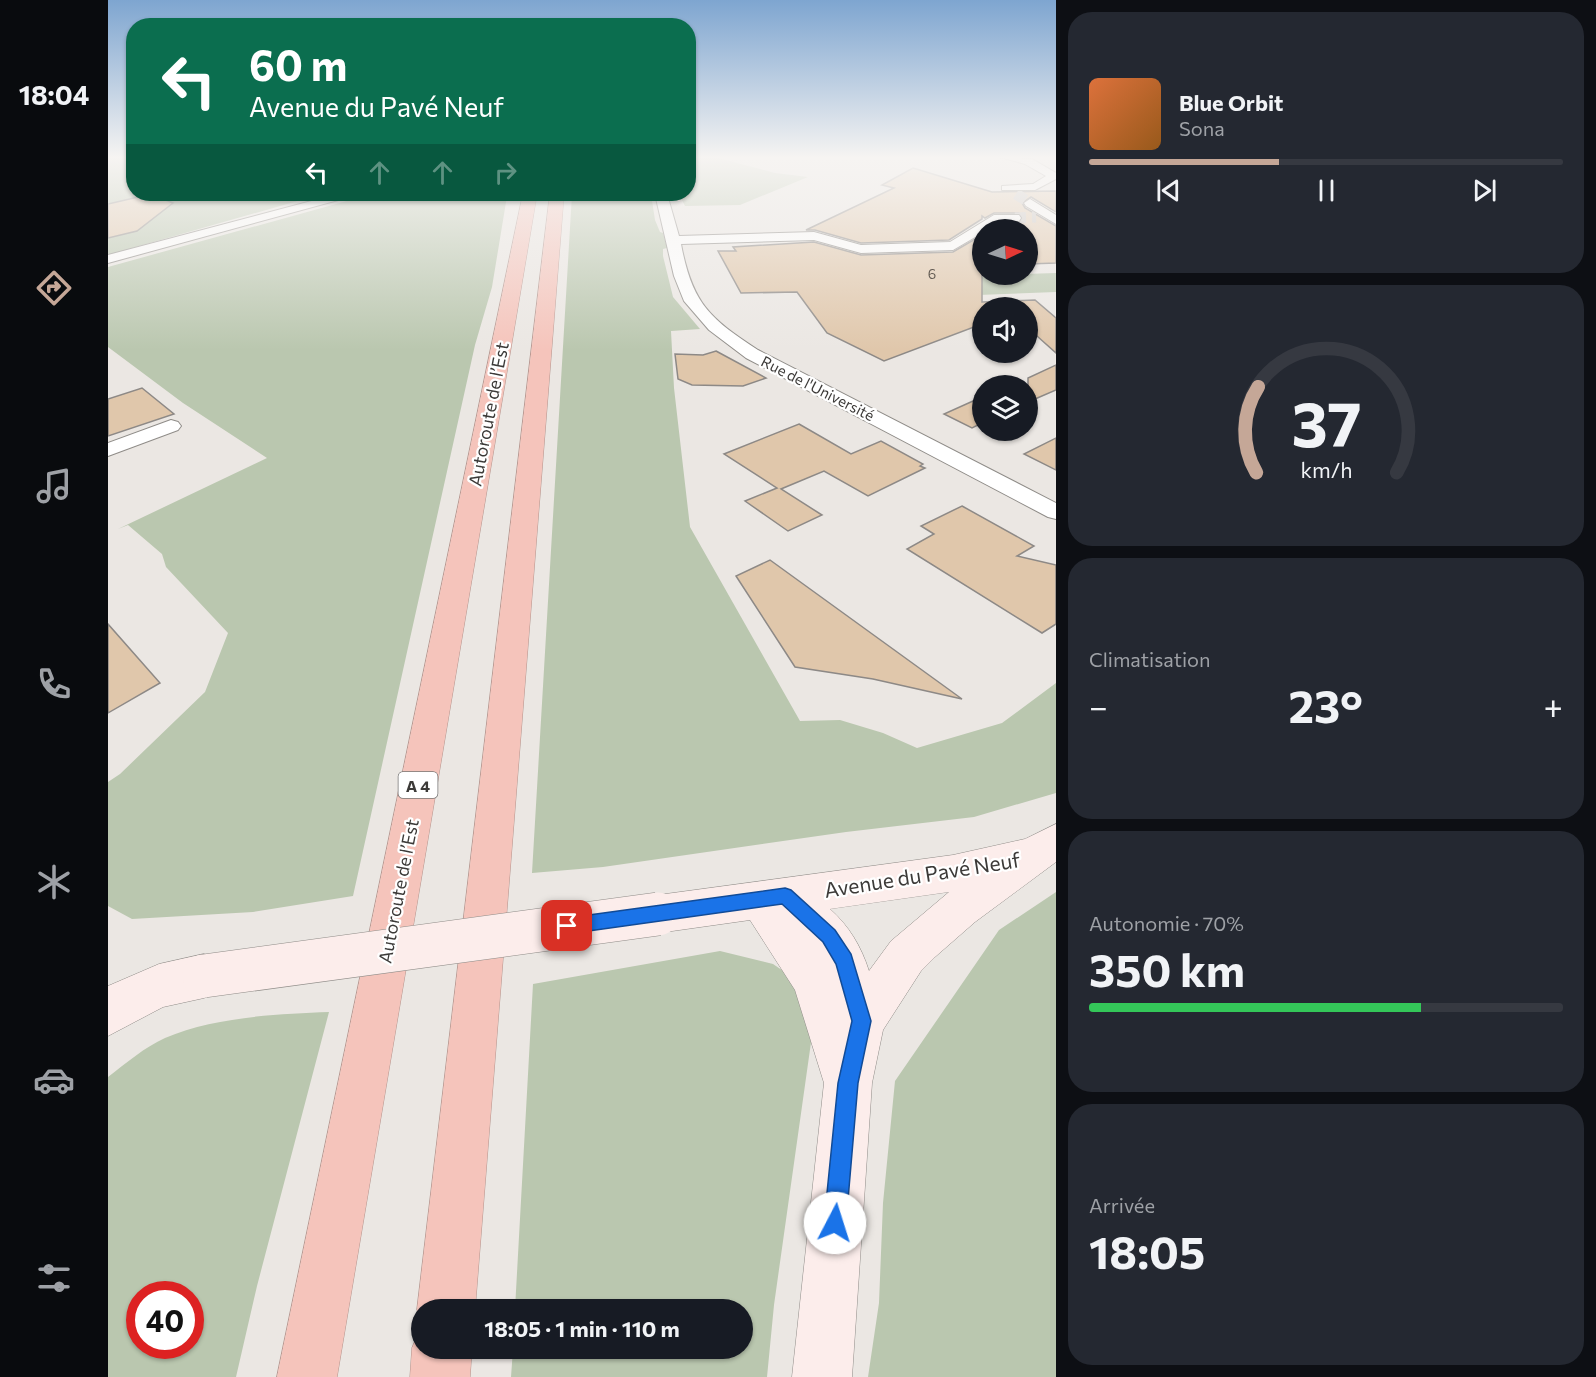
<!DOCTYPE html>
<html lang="fr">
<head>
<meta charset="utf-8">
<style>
  :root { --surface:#171b24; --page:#242831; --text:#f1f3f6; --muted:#9ea1a6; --line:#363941; --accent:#c5a797 }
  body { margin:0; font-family:Commissioner,sans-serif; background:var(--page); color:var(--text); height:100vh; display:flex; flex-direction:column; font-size:22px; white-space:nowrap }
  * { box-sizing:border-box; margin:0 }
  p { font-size:20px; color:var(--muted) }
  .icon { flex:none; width:33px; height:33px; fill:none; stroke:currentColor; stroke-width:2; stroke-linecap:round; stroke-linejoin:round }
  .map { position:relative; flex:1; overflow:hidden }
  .side { display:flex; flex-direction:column; gap:12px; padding:12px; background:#0d0f14; width:540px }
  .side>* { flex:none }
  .banner { position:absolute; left:18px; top:18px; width:570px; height:183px; border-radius:24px; box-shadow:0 2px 4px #0004; background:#0b6e4f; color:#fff; overflow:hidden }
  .needle { width:39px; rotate:86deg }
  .buttons { position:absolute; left:864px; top:219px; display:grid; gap:12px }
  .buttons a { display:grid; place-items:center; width:66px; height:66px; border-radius:50%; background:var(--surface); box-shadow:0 2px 4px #0004; font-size:30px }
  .speed { position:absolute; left:18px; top:1281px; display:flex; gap:12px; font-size:30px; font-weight:700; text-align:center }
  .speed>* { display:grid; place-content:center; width:78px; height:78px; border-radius:50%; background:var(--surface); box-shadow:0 2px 4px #0004; line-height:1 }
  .speed .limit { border:9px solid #d22; background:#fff; color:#111 }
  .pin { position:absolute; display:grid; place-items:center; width:51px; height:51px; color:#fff; margin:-26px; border-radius:12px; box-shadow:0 3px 9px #0006 }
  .me { position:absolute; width:66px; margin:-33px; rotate:5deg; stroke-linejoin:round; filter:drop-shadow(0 0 4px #0008) }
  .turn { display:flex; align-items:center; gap:21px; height:126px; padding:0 24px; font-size:27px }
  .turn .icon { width:78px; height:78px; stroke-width:2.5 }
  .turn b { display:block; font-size:42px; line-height:51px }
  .lanes { display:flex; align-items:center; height:57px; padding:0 24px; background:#0003; justify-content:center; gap:30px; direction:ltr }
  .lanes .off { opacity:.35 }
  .big { font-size:45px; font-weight:700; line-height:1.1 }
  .side .tile { flex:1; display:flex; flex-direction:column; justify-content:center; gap:9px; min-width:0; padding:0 21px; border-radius:24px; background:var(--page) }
  .side .dial { align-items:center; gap:0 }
  .dial svg { height:156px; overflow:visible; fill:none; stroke:var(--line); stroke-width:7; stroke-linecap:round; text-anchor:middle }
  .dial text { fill:var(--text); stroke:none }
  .song { display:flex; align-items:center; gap:18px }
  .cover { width:72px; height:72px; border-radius:9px; background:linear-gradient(135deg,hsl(20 70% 55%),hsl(30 70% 35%)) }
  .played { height:6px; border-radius:3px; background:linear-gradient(90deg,var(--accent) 40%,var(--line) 40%) }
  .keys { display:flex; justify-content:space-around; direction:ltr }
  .heat { display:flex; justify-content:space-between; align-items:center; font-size:33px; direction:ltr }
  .charge { height:9px; border-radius:4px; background:linear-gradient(90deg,#34c759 70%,var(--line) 0) }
  .trip { position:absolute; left:303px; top:1299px; width:342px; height:60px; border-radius:30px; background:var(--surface); box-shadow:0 2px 4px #0004; font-weight:700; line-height:60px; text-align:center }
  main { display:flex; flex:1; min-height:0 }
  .dock { display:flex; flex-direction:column; width:108px; justify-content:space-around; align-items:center; background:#090b0e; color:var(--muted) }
  .dock .icon { width:42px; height:42px }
  .dock .on { color:var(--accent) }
  .dock b { font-size:27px; color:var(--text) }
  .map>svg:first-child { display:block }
  .green { fill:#bac7af; fill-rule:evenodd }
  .building { fill:#e0c7ab; stroke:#8d8986; stroke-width:1.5 }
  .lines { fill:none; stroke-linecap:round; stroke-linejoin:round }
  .street-tunnel { stroke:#c8c4c1; stroke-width:11; stroke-dasharray:11 6; stroke-linecap:butt }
  .street-casing { stroke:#8f8c88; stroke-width:2 }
  .secondary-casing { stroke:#8f8c88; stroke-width:1 }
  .highway-casing { stroke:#b4948d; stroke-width:1 }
  .street { fill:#fff; fill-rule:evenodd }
  .secondary { fill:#fcedeb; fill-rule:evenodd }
  .highway { fill:#f5c4bb; fill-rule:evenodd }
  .secondary-bridge-casing { stroke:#8f8c88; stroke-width:44; stroke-linecap:butt }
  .secondary-bridge { stroke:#fcedeb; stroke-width:43 }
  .route { fill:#1a73e8; stroke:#114b97; stroke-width:1.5 }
  .labels { text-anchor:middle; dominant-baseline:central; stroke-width:4.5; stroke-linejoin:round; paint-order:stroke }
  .far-number-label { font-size:14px; fill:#655d55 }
  .far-street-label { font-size:15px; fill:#3c3a38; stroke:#fff }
  .shield { fill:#fff; stroke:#767574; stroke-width:1.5 }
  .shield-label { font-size:16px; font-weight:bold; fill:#3c3a38 }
  .street-label { font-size:18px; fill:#3c3a38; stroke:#fff }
  .near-street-label { font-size:21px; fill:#3c3a38; stroke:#fff }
</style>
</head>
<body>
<main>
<nav class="dock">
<b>18:04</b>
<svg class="icon on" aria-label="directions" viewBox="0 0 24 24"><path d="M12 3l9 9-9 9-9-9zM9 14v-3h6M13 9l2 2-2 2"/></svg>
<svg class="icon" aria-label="music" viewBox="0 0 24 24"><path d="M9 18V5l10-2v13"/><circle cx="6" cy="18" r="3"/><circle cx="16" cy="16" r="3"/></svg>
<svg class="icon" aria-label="phone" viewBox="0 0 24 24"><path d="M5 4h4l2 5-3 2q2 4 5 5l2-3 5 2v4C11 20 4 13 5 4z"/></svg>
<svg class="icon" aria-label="climate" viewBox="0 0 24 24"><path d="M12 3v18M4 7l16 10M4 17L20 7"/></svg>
<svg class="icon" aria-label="car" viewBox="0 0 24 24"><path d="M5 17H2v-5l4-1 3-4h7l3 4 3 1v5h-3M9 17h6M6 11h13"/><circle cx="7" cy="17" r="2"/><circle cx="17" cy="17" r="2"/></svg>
<svg class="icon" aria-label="filters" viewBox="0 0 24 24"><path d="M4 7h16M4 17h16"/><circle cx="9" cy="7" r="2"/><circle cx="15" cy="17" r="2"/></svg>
</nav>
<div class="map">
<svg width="948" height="1377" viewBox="0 0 948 1377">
  <rect width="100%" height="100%" fill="#ebe7e3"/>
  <g class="green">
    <path d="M0 157H25L26 194H214L0 255Z"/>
    <path d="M581 157 610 158 667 173 700 177 632 205 577 206 571 194H580Z"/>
    <path d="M264 194H397L399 196 384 287 367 345 245 896 145 912 24 919 0 906V782L12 774 97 692 120 633 58 567 54 554 20 525 10 529 159 458 75 403 0 347V267Z"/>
    <path d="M464 194H543L547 220 552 232 555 233 559 248 555 249V256L565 297 592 329 563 331 566 388 582 527 692 721 732 720 775 733 809 748 894 723 948 683V793L866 817 738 832 495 867 424 873Z"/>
    <path d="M948 273V292L870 295 849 276Z"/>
    <path d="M948 892V1377H760L771 1303 775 1203 787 1081 891 930Z"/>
    <path d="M612 951 665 964 687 979 708 1007 666 1305 659 1377H403L405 1349 634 1348V1310L407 1309 425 984Z"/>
    <path d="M221 1012 149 1286 128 1377H0V1077C18 1063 37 1047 57 1038 105 1017 169 1014 221 1012ZM32 1294H82V1346H32Z"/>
  </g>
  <g class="building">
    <path d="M805 168 884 192 948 191V212L923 197 914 203 917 208 948 226V263L920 264V230H893L889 227 894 224 913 222 915 217 911 213H886L877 218 874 216V219L841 240 753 243 707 230H698L786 188 774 185Z"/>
    <path d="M43 194 65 203 29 231 0 238V204Z"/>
    <path d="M874 235V302L927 300 948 318V353L920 328V308H874V324L776 361 719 333 689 292 633 293 610 251H628L625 247 706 242 753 255 845 252Z"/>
    <path d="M608 351 658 378 635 386 584 385 570 379 567 354 595 355Z"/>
    <path d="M948 365V390L920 402V378Z"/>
    <path d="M34 388 66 414 0 436V399Z"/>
    <path d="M874 397V423L864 428 836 414Z"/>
    <path d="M691 424 743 454 773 441 815 464 812 466 817 468 760 496 716 471 673 489 714 515 680 531 637 501 669 488 616 454Z"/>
    <path d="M948 438V470L916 454Z"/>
    <path d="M854 506 926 546 909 556 948 565V624L934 633 799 549 826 534 813 526Z"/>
    <path d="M662 560 854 699 765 679 687 667 628 576Z"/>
    <path d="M0 624 52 683 0 713Z"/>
  </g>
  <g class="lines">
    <g class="street-tunnel">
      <path d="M908 194 922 203"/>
      <path d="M907 218 928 217"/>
    </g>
    <g class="street-casing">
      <g id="street">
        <path d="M892 157 924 159 948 173V179L927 190H894V186L925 184 938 176 917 164Z"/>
        <path d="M230 194H247L245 196 0 263V255Z"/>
        <path d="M547 194H559L571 236 706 232 753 245 842 242 886 215H911L913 218 911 221 893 222 880 230H874V233L845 250 753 253 706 240 573 244C584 303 601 318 650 350L948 503V519L940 517 638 358 601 330 576 301 566 276Z"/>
        <path d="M922 199 948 215V224L918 206 916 203Z"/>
        <path d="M63 420 70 422 73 426 70 430 0 456V443Z"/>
      </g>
    </g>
    <g class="secondary-casing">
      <g id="secondary">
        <path d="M948 824V862L867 922 827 957 813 971 775 1030 764 1083 744 1377H684L716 1083 687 990 642 920 550 933 535 928 529 914 535 900 550 895 845 855 917 839ZM841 892 783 941 761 971C753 946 741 926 722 909Z"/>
        <path d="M96 954 112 961 118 976 112 991 96 998 55 1007 0 1036V986L51 964Z"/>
      </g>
    </g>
    <g class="highway-casing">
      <g id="highway">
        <path d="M415 194H429L229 1377H169Z"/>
        <path d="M442 194H456L367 1310H314V1320L309 1310Z"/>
        <path d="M313 1327 314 1348H364L362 1377H302L304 1348Z"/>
      </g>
    </g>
    <use href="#street" class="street"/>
    <use href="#secondary" class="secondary"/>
    <use href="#highway" class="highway"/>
    <g class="secondary-bridge-casing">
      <path id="secondary-bridge" d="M96 976 550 914"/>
    </g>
    <use href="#secondary-bridge" class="secondary-bridge"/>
  </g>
  <linearGradient id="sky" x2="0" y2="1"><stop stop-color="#7ea5d0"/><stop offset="0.45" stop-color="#f6f4f2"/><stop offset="1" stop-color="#f6f4f2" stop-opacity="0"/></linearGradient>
  <rect width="948" height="350" fill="url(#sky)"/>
  <path class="route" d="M677 888 683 890 727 930 743 954 763 1021 750 1083 738 1223 735 1231 727 1234 719 1231 716 1223 730 1083 744 1021 728 964 715 942 674 904 459 934 453 932 450 926 453 920 459 918Z"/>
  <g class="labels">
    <g class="far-number-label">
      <text x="824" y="273">6</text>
    </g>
    <g class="far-street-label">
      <text transform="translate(710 388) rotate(27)">Rue de l'Université</text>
    </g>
    <rect class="shield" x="290.5" y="772" width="39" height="26" rx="4.5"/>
    <g class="shield-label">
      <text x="310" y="785">A 4</text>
    </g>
    <g class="street-label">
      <text transform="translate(380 414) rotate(-79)">Autoroute de l’Est</text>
      <text transform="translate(290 891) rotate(-79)">Autoroute de l’Est</text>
    </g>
    <g class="near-street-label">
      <text transform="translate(814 874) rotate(-9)">Avenue du Pavé Neuf</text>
    </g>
  </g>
</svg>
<div class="buttons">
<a><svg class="needle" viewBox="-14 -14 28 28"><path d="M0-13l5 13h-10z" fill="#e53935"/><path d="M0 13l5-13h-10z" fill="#9ea1a6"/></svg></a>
<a><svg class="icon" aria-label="sound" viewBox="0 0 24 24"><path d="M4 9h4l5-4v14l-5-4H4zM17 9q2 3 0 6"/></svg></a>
<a><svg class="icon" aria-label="layers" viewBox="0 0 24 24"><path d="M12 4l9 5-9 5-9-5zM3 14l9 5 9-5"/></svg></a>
</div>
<div class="speed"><div class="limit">40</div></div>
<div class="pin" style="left:459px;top:926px;background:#d93025"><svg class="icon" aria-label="arrive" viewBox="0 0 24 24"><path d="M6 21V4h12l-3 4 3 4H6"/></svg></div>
<svg class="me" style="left:727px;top:1223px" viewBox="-20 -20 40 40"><circle r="19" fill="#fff"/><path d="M0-13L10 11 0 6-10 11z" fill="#1a73e8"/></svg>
<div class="trip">18:05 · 1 min · 110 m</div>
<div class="banner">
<div class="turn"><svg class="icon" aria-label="left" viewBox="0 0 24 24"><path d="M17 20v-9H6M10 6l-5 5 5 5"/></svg><div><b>60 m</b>Avenue du Pavé Neuf</div></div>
<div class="lanes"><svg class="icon" aria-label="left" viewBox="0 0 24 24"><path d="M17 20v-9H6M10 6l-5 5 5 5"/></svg><svg class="icon off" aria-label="ahead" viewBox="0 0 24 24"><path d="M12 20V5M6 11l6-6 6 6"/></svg><svg class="icon off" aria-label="ahead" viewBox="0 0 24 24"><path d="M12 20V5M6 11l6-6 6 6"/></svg><svg class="icon off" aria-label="right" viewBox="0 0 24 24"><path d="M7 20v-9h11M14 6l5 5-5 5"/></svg></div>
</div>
</div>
<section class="side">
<div class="tile">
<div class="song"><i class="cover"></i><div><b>Blue Orbit</b><p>Sona</p></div></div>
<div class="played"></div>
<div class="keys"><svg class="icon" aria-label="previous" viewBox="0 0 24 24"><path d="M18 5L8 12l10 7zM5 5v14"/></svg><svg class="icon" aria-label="pause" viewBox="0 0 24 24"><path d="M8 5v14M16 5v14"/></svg><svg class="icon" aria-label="next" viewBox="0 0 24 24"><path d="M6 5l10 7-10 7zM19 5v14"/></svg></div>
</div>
<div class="tile dial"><svg viewBox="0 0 100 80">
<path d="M14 69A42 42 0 1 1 86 69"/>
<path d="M14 69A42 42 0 0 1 15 25" stroke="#c5a797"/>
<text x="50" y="56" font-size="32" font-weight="700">37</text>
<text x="50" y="72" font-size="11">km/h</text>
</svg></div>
<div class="tile"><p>Climatisation</p>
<div class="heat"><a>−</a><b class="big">23°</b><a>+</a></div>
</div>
<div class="tile"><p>Autonomie · 70%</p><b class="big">350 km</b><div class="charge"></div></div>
<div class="tile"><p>Arrivée</p><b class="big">18:05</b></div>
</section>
</main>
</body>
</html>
